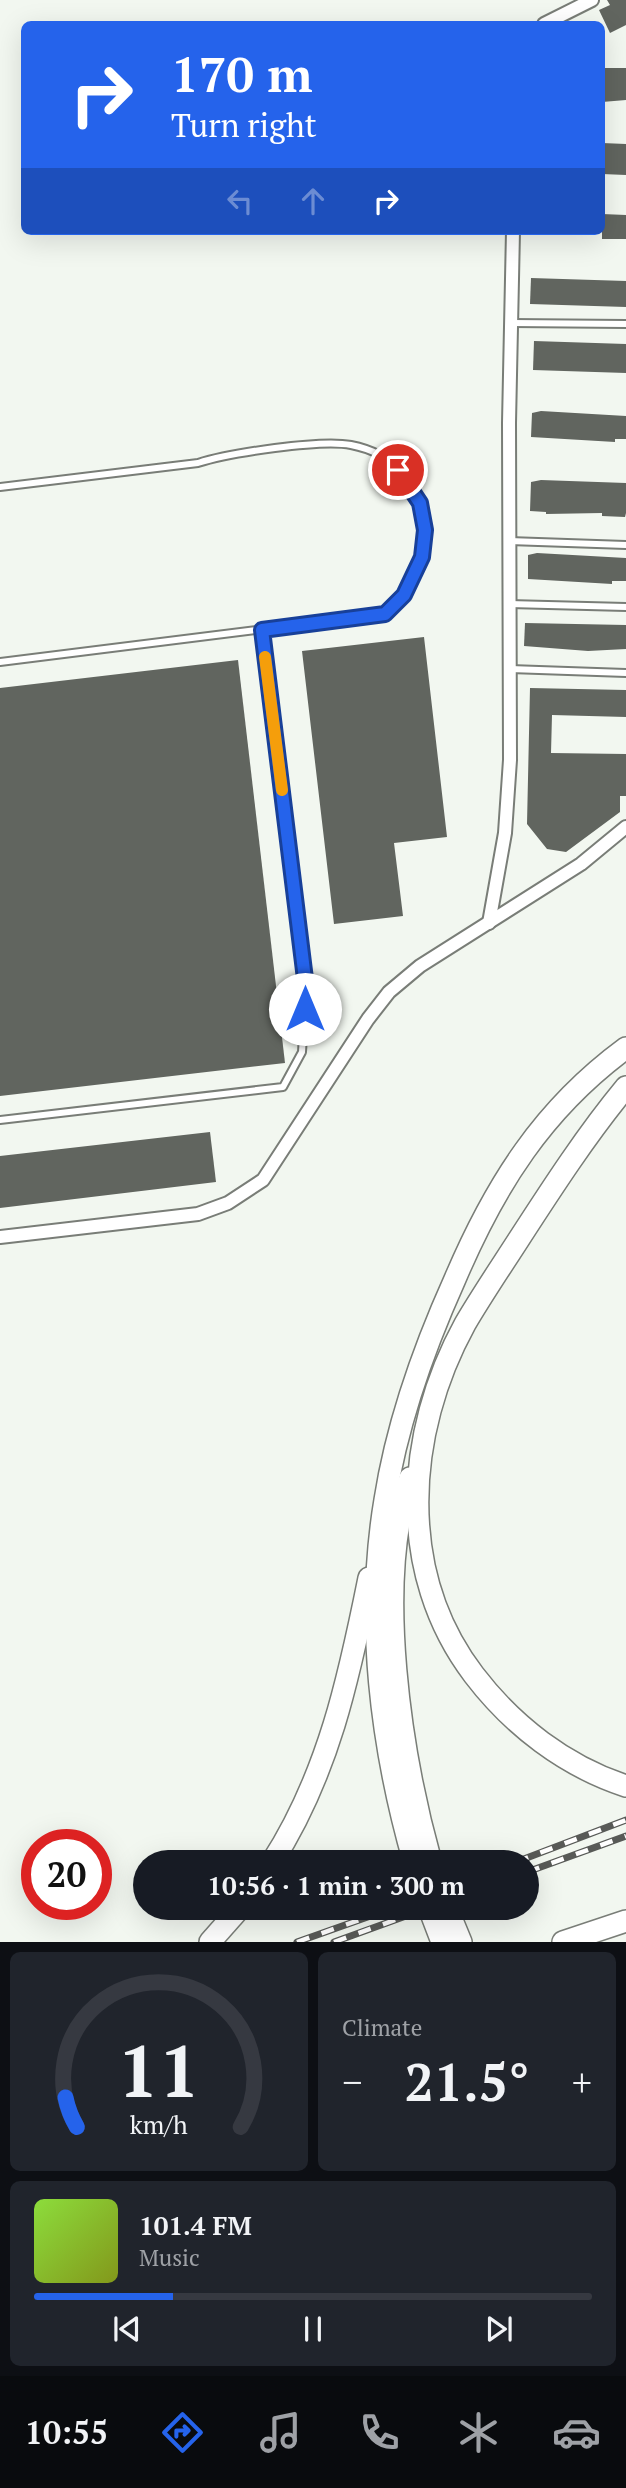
<!DOCTYPE html>
<html lang="en">
<head>
<meta charset="utf-8">
<style>
  :root { --surface:#171b24; --page:#20242c; --text:#f1f3f6; --muted:#9ea1a6; --line:#363941; --accent:#2563eb }
  body { margin:0; font-family:"PT Serif",serif; background:var(--page); color:var(--text); height:100vh; display:flex; flex-direction:column; font-size:26px; white-space:nowrap }
  * { box-sizing:border-box; margin:0 }
  p { font-size:23px; color:var(--muted) }
  .icon { flex:none; width:38px; height:38px; fill:none; stroke:currentColor; stroke-width:2; stroke-linecap:round; stroke-linejoin:round }
  .map { position:relative; height:1942px; overflow:hidden }
  .side { display:flex; flex-direction:column; gap:10px; padding:10px; background:#0d0f14; flex:1 }
  .side>* { flex:none }
  .top-card { position:absolute; left:21px; top:21px; width:584px; height:214px; border-radius:10px; box-shadow:0 7px 28px #0002; background:#2563eb; color:#fff; overflow:hidden }
  .speed { position:absolute; left:21px; top:1829px; display:flex; gap:14px; font-size:35px; font-weight:700; text-align:center }
  .speed>* { display:grid; place-content:center; width:91px; height:91px; border-radius:50%; background:var(--surface); box-shadow:0 7px 28px #0002; line-height:1 }
  .speed .limit { border:10px solid #d22; background:#fff; color:#111 }
  .pin { position:absolute; display:grid; place-items:center; width:60px; height:60px; color:#fff; margin:-30px; border:4px solid #fff; border-radius:50%; box-shadow:0 2px 7px #0007 }
  .me { position:absolute; width:77px; margin:-38px; rotate:0deg; stroke-linejoin:round; filter:drop-shadow(0 0 5px #0008) }
  .turn { display:flex; align-items:center; gap:24px; height:147px; padding:0 35px; font-size:32px }
  .turn .icon { width:91px; height:91px; stroke-width:2.5 }
  .turn b { display:block; font-size:49px; line-height:60px }
  .lanes { display:flex; align-items:center; height:66px; padding:0 35px; background:#0003; justify-content:center; gap:35px; direction:ltr }
  .lanes .off { opacity:.35 }
  .big { font-size:52px; font-weight:700; line-height:1.1 }
  .side .tile { flex:1; display:flex; flex-direction:column; justify-content:center; gap:10px; min-width:0; padding:0 24px; border-radius:10px; background:var(--page) }
  .side .dial { align-items:center; gap:0 }
  .dial svg { height:182px; overflow:visible; fill:none; stroke:var(--line); stroke-width:7; stroke-linecap:round; text-anchor:middle }
  .dial text { fill:var(--text); stroke:none }
  .song { display:flex; align-items:center; gap:21px }
  .cover { width:84px; height:84px; border-radius:10px; background:linear-gradient(135deg,hsl(90 70% 55%),hsl(70 70% 35%)) }
  .played { height:7px; border-radius:4px; background:linear-gradient(90deg,var(--accent) 25%,var(--line) 25%) }
  .keys { display:flex; justify-content:space-around; direction:ltr }
  .heat { display:flex; justify-content:space-between; align-items:center; font-size:38px; direction:ltr }
  .side .tiles { flex:1; display:grid; gap:10px; grid-template-columns:1fr 1fr }
  .tile:last-child { grid-column:span 2 }
  .trip { position:absolute; left:133px; top:1850px; width:406px; height:70px; border-radius:35px; background:var(--surface); box-shadow:0 7px 28px #0002; font-weight:700; line-height:70px; text-align:center }
  .dock { display:flex; height:112px; justify-content:space-around; align-items:center; background:#090b0e; color:var(--muted) }
  .dock .icon { width:49px; height:49px }
  .dock .on { color:var(--accent) }
  .dock b { font-size:32px; color:var(--text) }
  .map>svg:first-child { display:block }
  .building { fill:#61655f }
  .lines { fill:none; stroke-linecap:round; stroke-linejoin:round }
  .lane-casing { stroke:#797d77; stroke-width:10 }
  .street-casing { stroke:#797d77; stroke-width:16 }
  .highway-casing { stroke:#797d77; stroke-width:24 }
  .lane { stroke:#fff; stroke-width:6 }
  .street { stroke:#fff; stroke-width:12 }
  .highway { stroke:#fff; stroke-width:21 }
  .rail-casing { stroke:#585a57; stroke-width:7 }
  .rail { stroke:#fff; stroke-width:4.5; stroke-dasharray:13; stroke-linecap:butt }
  .route-casing { stroke:#184099; stroke-width:18 }
  .route { stroke:#2563eb; stroke-width:12 }
  .slow { stroke:#f59e0b; stroke-width:12 }
</style>
</head>
<body>
<div class="map">
<svg width="626" height="1942" viewBox="0 0 626 1942">
  <rect width="100%" height="100%" fill="#f2f7f0"/>
  <g class="building">
    <path d="M607 0H626V25L610 33 599 10 610 5Z"/>
    <path d="M602 68H626V100L602 102Z"/>
    <path d="M602 143 626 144V175L602 174Z"/>
    <path d="M602 214 626 215V239H602Z"/>
    <path d="M531 278 626 281V307L530 304Z"/>
    <path d="M534 341 626 344V373L533 370Z"/>
    <path d="M541 411 626 416V439H615V442L531 437 532 413Z"/>
    <path d="M541 480 626 483V513L625 517 602 516V513L546 514V512L530 511 531 482Z"/>
    <path d="M537 553 626 558V581H612V584L528 579V555Z"/>
    <path d="M525 623 626 625V649L588 651 524 646Z"/>
    <path d="M424 637 447 837 394 843 403 916 334 924 302 651Z"/>
    <path d="M238 660 285 1063 0 1096V688Z"/>
    <path d="M530 688 626 690V717L552 715 551 753 626 754V796H620V812L566 852 547 849 527 824Z"/>
    <path d="M210 1132 216 1182 0 1208V1156Z"/>
  </g>
  <g class="lines">
    <g class="lane-casing">
      <g id="lane">
        <path d="M511 323 626 324"/>
        <path d="M0 487 198 463C229 453 321 439 351 445 438 462 444 562 385 614L0 662"/>
        <path d="M509 541 626 545"/>
        <path d="M509 604 626 607"/>
        <path d="M510 669 626 673"/>
        <path d="M0 1120 283 1087 302 1052 306 987 262 630"/>
      </g>
    </g>
    <g class="street-casing">
      <g id="street">
        <path d="M544 24 592 0"/>
        <path d="M489 923 505 833 510 760 509 423 513 231"/>
        <path d="M0 1237 198 1214 228 1203 263 1180 368 1019 389 992 420 966 581 864 626 827"/>
      </g>
    </g>
    <g class="highway-casing">
      <g id="highway">
        <path d="M626 1087C587 1134 552 1188 519 1239 501 1267 482 1295 465 1324 405 1433 396 1573 474 1675 513 1726 565 1766 626 1786"/>
        <path d="M410 1478C374 1584 401 1755 431 1862"/>
        <path d="M272 1862C328 1775 349 1678 369 1578"/>
        <path d="M414 1862C381 1747 365 1619 385 1500 397 1423 423 1350 455 1279 495 1185 543 1109 626 1048"/>
        <path d="M429 1908 442 1942"/>
        <path d="M447 1908 461 1942"/>
        <path d="M210 1942 240 1908"/>
        <path d="M563 1942 626 1921"/>
      </g>
    </g>
    <use href="#lane" class="lane"/>
    <use href="#street" class="street"/>
    <use href="#highway" class="highway"/>
    <g class="rail-casing">
      <g id="rail">
        <path d="M516 1862 626 1820"/>
        <path d="M527 1872 626 1836"/>
        <path d="M297 1942 393 1908"/>
        <path d="M334 1942 428 1908"/>
      </g>
    </g>
    <use href="#rail" class="rail"/>
  </g>
  <g class="lines">
    <g class="route-casing">
      <path id="route" d="M305 1009 306 987 262 630 385 614 404 595 422 557 425 530 420 503 398 470"/>
    </g>
    <use href="#route" class="route"/>
    <path class="slow" d="M265 657 282 790"/>
  </g>
</svg>
<div class="speed"><div class="limit">20</div></div>
<div class="pin" style="left:398px;top:470px;background:#d93025"><svg class="icon" aria-label="arrive" viewBox="0 0 24 24"><path d="M6 21V4h12l-3 4 3 4H6"/></svg></div>
<svg class="me" style="left:305px;top:1009px" viewBox="-20 -20 40 40"><circle r="19" fill="#fff"/><path d="M0-13L10 11 0 6-10 11z" fill="#2563eb"/></svg>
<div class="trip">10:56 · 1 min · 300 m</div>
<div class="top-card">
<div class="turn"><svg class="icon" aria-label="right" viewBox="0 0 24 24"><path d="M7 20v-9h11M14 6l5 5-5 5"/></svg><div><b>170 m</b>Turn right</div></div>
<div class="lanes"><svg class="icon off" aria-label="left" viewBox="0 0 24 24"><path d="M17 20v-9H6M10 6l-5 5 5 5"/></svg><svg class="icon off" aria-label="ahead" viewBox="0 0 24 24"><path d="M12 20V5M6 11l6-6 6 6"/></svg><svg class="icon" aria-label="right" viewBox="0 0 24 24"><path d="M7 20v-9h11M14 6l5 5-5 5"/></svg></div>
</div>
</div>
<section class="side">
<div class="tiles">
<div class="tile dial"><svg viewBox="0 0 100 80">
<path d="M14 69A42 42 0 1 1 86 69"/>
<path d="M14 69A42 42 0 0 1 9 56" stroke="#2563eb"/>
<text x="50" y="56" font-size="32" font-weight="700">11</text>
<text x="50" y="72" font-size="11">km/h</text>
</svg></div>
<div class="tile"><p>Climate</p>
<div class="heat"><a>−</a><b class="big">21.5°</b><a>+</a></div>
</div>
<div class="tile">
<div class="song"><i class="cover"></i><div><b>101.4 FM</b><p>Music</p></div></div>
<div class="played"></div>
<div class="keys"><svg class="icon" aria-label="previous" viewBox="0 0 24 24"><path d="M18 5L8 12l10 7zM5 5v14"/></svg><svg class="icon" aria-label="pause" viewBox="0 0 24 24"><path d="M8 5v14M16 5v14"/></svg><svg class="icon" aria-label="next" viewBox="0 0 24 24"><path d="M6 5l10 7-10 7zM19 5v14"/></svg></div>
</div>
</div>
</section>
<nav class="dock">
<b>10:55</b>
<svg class="icon on" aria-label="directions" viewBox="0 0 24 24"><path d="M12 3l9 9-9 9-9-9zM9 14v-3h6M13 9l2 2-2 2"/></svg>
<svg class="icon" aria-label="music" viewBox="0 0 24 24"><path d="M9 18V5l10-2v13"/><circle cx="6" cy="18" r="3"/><circle cx="16" cy="16" r="3"/></svg>
<svg class="icon" aria-label="phone" viewBox="0 0 24 24"><path d="M5 4h4l2 5-3 2q2 4 5 5l2-3 5 2v4C11 20 4 13 5 4z"/></svg>
<svg class="icon" aria-label="climate" viewBox="0 0 24 24"><path d="M12 3v18M4 7l16 10M4 17L20 7"/></svg>
<svg class="icon" aria-label="car" viewBox="0 0 24 24"><path d="M5 17H2v-5l4-1 3-4h7l3 4 3 1v5h-3M9 17h6M6 11h13"/><circle cx="7" cy="17" r="2"/><circle cx="17" cy="17" r="2"/></svg>
</nav>
</body>
</html>
